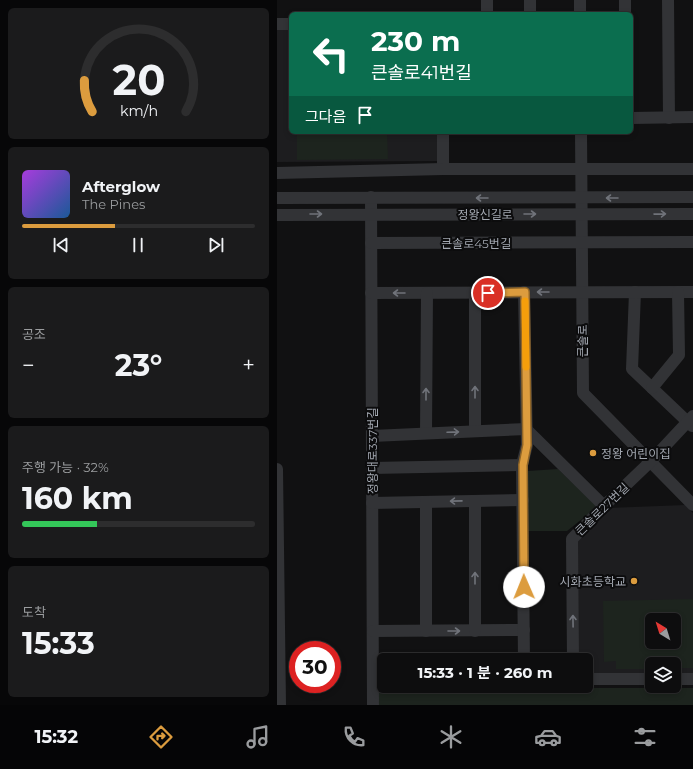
<!DOCTYPE html>
<html lang="ko">
<head>
<meta charset="utf-8">
<style>
  :root { --surface:#0d0d0e; --page:#1b1b1c; --text:#f1f3f6; --muted:#9a9c9e; --line:#2d2d2e; --accent:#dc9c3e }
  body { margin:0; font-family:Montserrat,"Noto Sans KR",sans-serif; background:var(--page); color:var(--text); height:100vh; display:flex; flex-direction:column; font-size:15px; white-space:nowrap }
  * { box-sizing:border-box; margin:0 }
  p { font-size:13px; color:var(--muted) }
  .icon { flex:none; width:22px; height:22px; fill:none; stroke:currentColor; stroke-width:2; stroke-linecap:round; stroke-linejoin:round }
  .map { position:relative; flex:1; overflow:hidden }
  .drawer { display:flex; flex-direction:column; gap:8px; padding:8px; background:#070708; width:277px }
  .drawer>* { flex:none }
  .guide { position:absolute; left:12px; top:12px; width:344px; height:122px; border-radius:6px; box-shadow:0 2px 6px #0003,0 0 0 1px var(--line); background:#0b6e4f; color:#fff; overflow:hidden }
  .needle { width:26px; rotate:322deg }
  .buttons { position:absolute; left:368px; top:613px; display:grid; gap:8px }
  .buttons a { display:grid; place-items:center; width:36px; height:36px; border-radius:6px; background:var(--surface); box-shadow:0 2px 6px #0003,0 0 0 1px var(--line); font-size:20px }
  .speed { position:absolute; left:12px; top:641px; display:flex; gap:8px; font-size:20px; font-weight:700; text-align:center }
  .speed>* { display:grid; place-content:center; width:52px; height:52px; border-radius:50%; background:var(--surface); box-shadow:0 2px 6px #0003,0 0 0 1px var(--line); line-height:1 }
  .speed .limit { border:6px solid #d22; background:#fff; color:#111 }
  .pin { position:absolute; display:grid; place-items:center; width:34px; height:34px; color:#fff; margin:-17px; border:2px solid #fff; border-radius:50%; box-shadow:0 1px 4px #0007 }
  .me { position:absolute; width:44px; margin:-22px; rotate:359deg; stroke-linejoin:round; filter:drop-shadow(0 0 3px #0008) }
  .turn { display:flex; align-items:center; gap:14px; height:84px; padding:0 16px; font-size:18px }
  .turn .icon { width:52px; height:52px; stroke-width:2.5 }
  .turn b { display:block; font-size:28px; line-height:34px }
  .then { display:flex; align-items:center; height:38px; padding:0 16px; background:#0003; gap:8px; font-size:15px }
  .big { font-size:30px; font-weight:700; line-height:1.1 }
  .drawer .tile { flex:1; display:flex; flex-direction:column; justify-content:center; gap:6px; min-width:0; padding:0 14px; border-radius:6px; background:var(--page) }
  .drawer .dial { align-items:center; gap:0 }
  .dial svg { height:104px; overflow:visible; fill:none; stroke:var(--line); stroke-width:7; stroke-linecap:round; text-anchor:middle }
  .dial text { fill:var(--text); stroke:none }
  .song { display:flex; align-items:center; gap:12px }
  .cover { width:48px; height:48px; border-radius:6px; background:linear-gradient(135deg,hsl(280 70% 55%),hsl(210 70% 35%)) }
  .played { height:4px; border-radius:2px; background:linear-gradient(90deg,var(--accent) 40%,var(--line) 40%) }
  .keys { display:flex; justify-content:space-around; direction:ltr }
  .heat { display:flex; justify-content:space-between; align-items:center; font-size:22px; direction:ltr }
  .charge { height:6px; border-radius:3px; background:linear-gradient(90deg,#34c759 32%,var(--line) 0) }
  .trip { position:absolute; left:100px; top:653px; width:216px; height:40px; border-radius:6px; background:var(--surface); box-shadow:0 2px 6px #0003,0 0 0 1px var(--line); font-weight:700; line-height:40px; text-align:center }
  .tab-bar { display:flex; height:64px; justify-content:space-around; align-items:center; background:#050506; color:var(--muted) }
  .tab-bar .icon { width:28px; height:28px }
  .tab-bar .active { color:var(--accent) }
  .tab-bar b { font-size:18px; color:var(--text) }
  main { display:flex; flex:1; min-height:0 }
  .map>svg:first-child { display:block }
  .built { fill:#1d1d1f; fill-rule:evenodd }
  .green { fill:#1d241e; fill-rule:evenodd }
  .lines { fill:none; stroke-linecap:round; stroke-linejoin:round }
  .minor { stroke:#323336; stroke-width:12 }
  .oneway { stroke:#70737a }
  .route-casing { stroke:#8f6528; stroke-width:10 }
  .route { stroke:#dc9c3e; stroke-width:7 }
  .slow { stroke:#f59e0b; stroke-width:7 }
  .poi-dot { fill:#dc9c3e; stroke:#0c0c0d; stroke-width:1.5 }
  .labels { text-anchor:middle; dominant-baseline:central; stroke-width:4; stroke-linejoin:round; paint-order:stroke }
  .street-label { font-size:12px; fill:#a3a8b1; stroke:#0c0c0d }
  .poi-label { font-size:12px; fill:#a3a8b1; stroke:#0c0c0d; text-anchor:start }
</style>
</head>
<body>
<main>
<section class="drawer">
<div class="tile dial"><svg viewBox="0 0 100 80">
<path d="M14 69A42 42 0 1 1 86 69"/>
<path d="M14 69A42 42 0 0 1 8 45" stroke="#dc9c3e"/>
<text x="50" y="56" font-size="32" font-weight="700">20</text>
<text x="50" y="72" font-size="11">km/h</text>
</svg></div>
<div class="tile">
<div class="song"><i class="cover"></i><div><b>Afterglow</b><p>The Pines</p></div></div>
<div class="played"></div>
<div class="keys"><svg class="icon" aria-label="previous" viewBox="0 0 24 24"><path d="M18 5L8 12l10 7zM5 5v14"/></svg><svg class="icon" aria-label="pause" viewBox="0 0 24 24"><path d="M8 5v14M16 5v14"/></svg><svg class="icon" aria-label="next" viewBox="0 0 24 24"><path d="M6 5l10 7-10 7zM19 5v14"/></svg></div>
</div>
<div class="tile"><p>공조</p>
<div class="heat"><a>−</a><b class="big">23°</b><a>+</a></div>
</div>
<div class="tile"><p>주행 가능 · 32%</p><b class="big">160 km</b><div class="charge"></div></div>
<div class="tile"><p>도착</p><b class="big">15:33</b></div>
</section>
<div class="map">
<svg width="416" height="705" viewBox="0 0 416 705">
  <rect width="100%" height="100%" fill="#111112"/>
  <g class="built">
    <path d="M0 30H14V132H161V161L0 162Z"/>
    <path d="M408 505 416 513V673H397V664H375V673L309 675V660H300L298 543 331 508ZM375 620H397V642H375Z"/>
  </g>
  <g class="green">
    <path d="M20 132H110L111 159 20 160Z"/>
    <path d="M281 469 320 507 290 531H251V471Z"/>
    <path d="M416 599V668H397V664H375V669H339V661L327 662 326 601ZM375 620H397V642H375Z"/>
    <rect x="101" y="688" width="315" height="17"/>
  </g>
  <g class="lines">
    <g class="minor">
      <path d="M210 0V14"/>
      <path d="M253 0V14"/>
      <path d="M303 0V14"/>
      <path d="M348 0V14"/>
      <path d="M391 0 392 118"/>
      <path d="M0 24H14"/>
      <path d="M354 118 416 117"/>
      <path d="M304 132 306 393 416 505"/>
      <path d="M166 169V132"/>
      <path d="M0 173 166 169H416"/>
      <path d="M94 197 96 705"/>
      <path d="M0 198 416 197"/>
      <path d="M0 215 416 214"/>
      <path d="M94 243 416 242"/>
      <path d="M358 292 355 369 415 426"/>
      <path d="M94 293 416 292"/>
      <path d="M375 388 402 355 401 292"/>
      <path d="M198 431V293"/>
      <path d="M149 433 150 293"/>
      <path d="M95 436 249 429 327 506"/>
      <path d="M95 468 245 465"/>
      <path d="M0 469 3 705"/>
      <path d="M95 503 246 500"/>
      <path d="M96 631 247 630"/>
      <path d="M149 631V502"/>
      <path d="M198 631V501"/>
      <path d="M247 660 245 465 250 445 247 292"/>
      <path d="M296 660 295 539 327 506 373 462 416 416"/>
      <path d="M309 679H375"/>
      <path d="M397 679H416"/>
    </g>
  </g>
  <defs><path id="oneway-shaft" d="M-6 0H5M1.5-3L5.5 0L1.5 3" fill="none" stroke-width="1.6" stroke-linecap="round" stroke-linejoin="round"/></defs>
  <g class="oneway">
    <use href="#oneway-shaft" transform="translate(205 198) rotate(-180)"/>
    <use href="#oneway-shaft" transform="translate(335 198) rotate(180)"/>
    <use href="#oneway-shaft" transform="translate(39 214)"/>
    <use href="#oneway-shaft" transform="translate(253 214)"/>
    <use href="#oneway-shaft" transform="translate(383 214) rotate(-1)"/>
    <use href="#oneway-shaft" transform="translate(266 292) rotate(180)"/>
    <use href="#oneway-shaft" transform="translate(122 293) rotate(180)"/>
    <use href="#oneway-shaft" transform="translate(198 392) rotate(-90)"/>
    <use href="#oneway-shaft" transform="translate(149 394) rotate(-90)"/>
    <use href="#oneway-shaft" transform="translate(176 432) rotate(-2)"/>
    <use href="#oneway-shaft" transform="translate(179 501) rotate(179)"/>
    <use href="#oneway-shaft" transform="translate(198 578) rotate(-90)"/>
    <use href="#oneway-shaft" transform="translate(296 621) rotate(-91)"/>
    <use href="#oneway-shaft" transform="translate(177 631)"/>
  </g>
  <g class="lines">
    <g class="route-casing">
      <path id="route" d="M211 293 248 292 250 445 246 465 247 587"/>
    </g>
    <use href="#route" class="route"/>
    <path class="slow" d="M248 301 249 367"/>
  </g>
  <g class="poi-dot">
    <circle cx="316" cy="453" r="4"/>
    <circle cx="357" cy="581" r="4"/>
  </g>
  <g class="labels">
    <g class="street-label">
      <text x="208" y="214">정왕신길로</text>
      <text x="199" y="243">큰솔로45번길</text>
      <text transform="translate(305 341) rotate(-90)">큰솔로</text>
      <text transform="translate(95 451) rotate(-90)">정왕대로337번길</text>
      <text transform="translate(325 509) rotate(-44)">큰솔로27번길</text>
    </g>
    <g class="poi-label">
      <text x="324" y="453">정왕 어린이집</text>
      <text x="349" y="581" text-anchor="end">시화초등학교</text>
    </g>
  </g>
</svg>
<div class="buttons">
<a><svg class="needle" viewBox="-14 -14 28 28"><path d="M0-13l5 13h-10z" fill="#e53935"/><path d="M0 13l5-13h-10z" fill="#9a9c9e"/></svg></a>
<a><svg class="icon" aria-label="layers" viewBox="0 0 24 24"><path d="M12 4l9 5-9 5-9-5zM3 14l9 5 9-5"/></svg></a>
</div>
<div class="speed"><div class="limit">30</div></div>
<div class="pin" style="left:211px;top:293px;background:#d93025"><svg class="icon" aria-label="arrive" viewBox="0 0 24 24"><path d="M6 21V4h12l-3 4 3 4H6"/></svg></div>
<svg class="me" style="left:247px;top:587px" viewBox="-20 -20 40 40"><circle r="19" fill="#fff"/><path d="M0-13L10 11 0 6-10 11z" fill="#dc9c3e"/></svg>
<div class="trip">15:33 · 1 분 · 260 m</div>
<div class="guide">
<div class="turn"><svg class="icon" aria-label="left" viewBox="0 0 24 24"><path d="M17 20v-9H6M10 6l-5 5 5 5"/></svg><div><b>230 m</b>큰솔로41번길</div></div>
<div class="then">그다음<svg class="icon" aria-label="arrive" viewBox="0 0 24 24"><path d="M6 21V4h12l-3 4 3 4H6"/></svg></div>
</div>
</div>
</main>
<nav class="tab-bar">
<b>15:32</b>
<svg class="icon active" aria-label="directions" viewBox="0 0 24 24"><path d="M12 3l9 9-9 9-9-9zM9 14v-3h6M13 9l2 2-2 2"/></svg>
<svg class="icon" aria-label="music" viewBox="0 0 24 24"><path d="M9 18V5l10-2v13"/><circle cx="6" cy="18" r="3"/><circle cx="16" cy="16" r="3"/></svg>
<svg class="icon" aria-label="phone" viewBox="0 0 24 24"><path d="M5 4h4l2 5-3 2q2 4 5 5l2-3 5 2v4C11 20 4 13 5 4z"/></svg>
<svg class="icon" aria-label="climate" viewBox="0 0 24 24"><path d="M12 3v18M4 7l16 10M4 17L20 7"/></svg>
<svg class="icon" aria-label="car" viewBox="0 0 24 24"><path d="M5 17H2v-5l4-1 3-4h7l3 4 3 1v5h-3M9 17h6M6 11h13"/><circle cx="7" cy="17" r="2"/><circle cx="17" cy="17" r="2"/></svg>
<svg class="icon" aria-label="filters" viewBox="0 0 24 24"><path d="M4 7h16M4 17h16"/><circle cx="9" cy="7" r="2"/><circle cx="15" cy="17" r="2"/></svg>
</nav>
</body>
</html>
